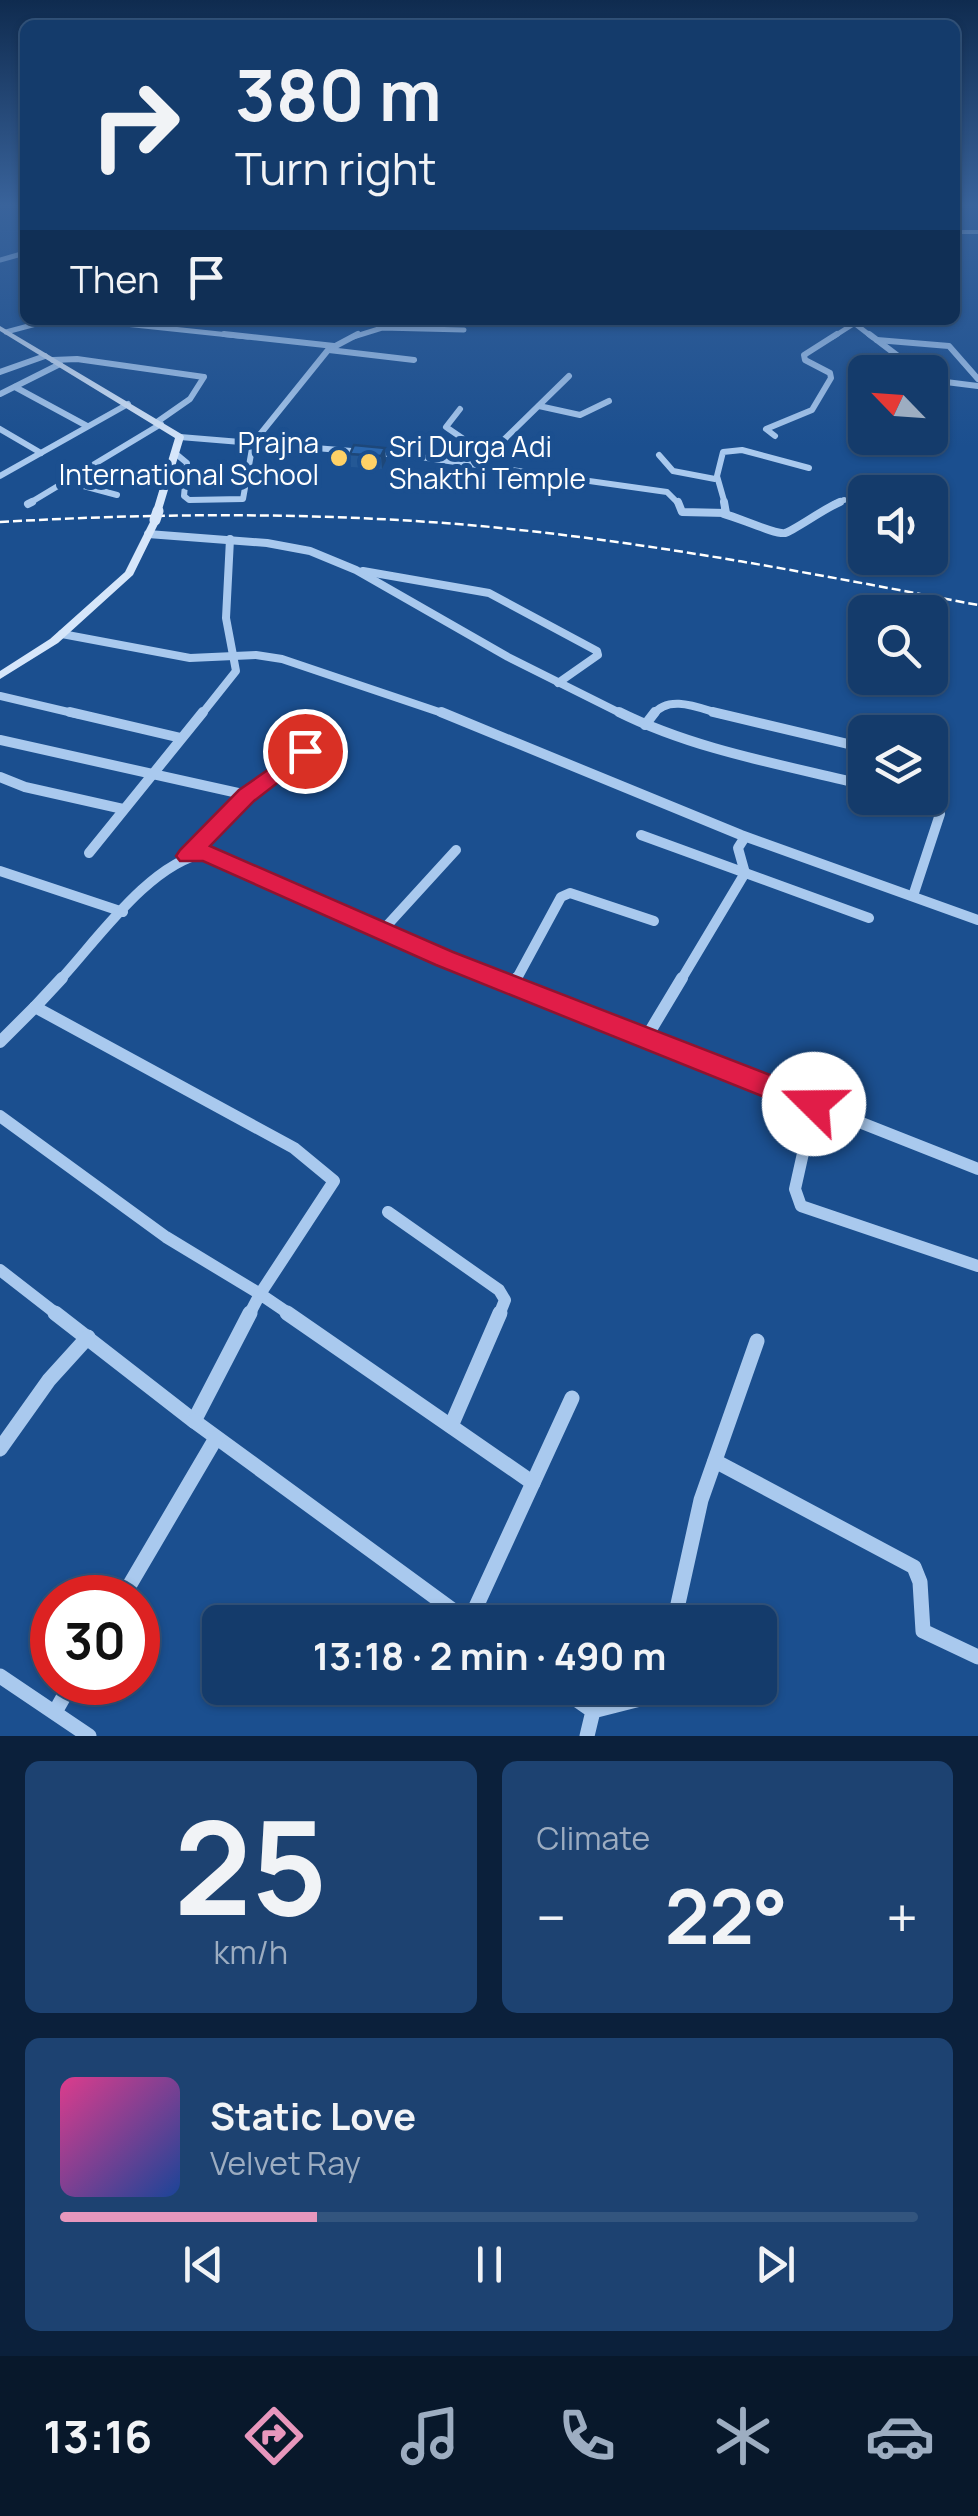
<!DOCTYPE html>
<html lang="en">
<head>
<meta charset="utf-8">
<style>
  :root { --surface:#143b6b; --page:#1d4271; --text:#f1f3f6; --muted:#9dadc1; --line:#33557e; --accent:#e797bd }
  body { margin:0; font-family:Manrope,sans-serif; background:var(--page); color:var(--text); height:100vh; display:flex; flex-direction:column; font-size:38px; white-space:nowrap }
  * { box-sizing:border-box; margin:0 }
  p { font-size:32px; color:var(--muted) }
  .icon { flex:none; width:55px; height:55px; fill:none; stroke:currentColor; stroke-width:2; stroke-linecap:round; stroke-linejoin:round }
  .map { position:relative; height:1736px; overflow:hidden }
  .sheet { display:flex; flex-direction:column; gap:25px; padding:25px; background:#0b203b; flex:1 }
  .sheet>* { flex:none }
  .guide { position:absolute; left:20px; top:20px; width:940px; height:305px; border-radius:15px; box-shadow:0 2px 8px #0004,0 0 0 2px var(--line); background:#143b6b; color:var(--text); overflow:hidden }
  .needle { width:65px; rotate:295deg }
  .fabs { position:absolute; left:848px; top:355px; display:grid; gap:20px }
  .fabs a { display:grid; place-items:center; width:100px; height:100px; border-radius:15px; background:var(--surface); box-shadow:0 2px 8px #0004,0 0 0 2px var(--line); font-size:50px }
  .speed { position:absolute; left:30px; top:1575px; display:flex; gap:20px; font-size:50px; font-weight:700; text-align:center }
  .speed>* { display:grid; place-content:center; width:130px; height:130px; border-radius:50%; background:var(--surface); box-shadow:0 2px 8px #0004,0 0 0 2px var(--line); line-height:1 }
  .speed .limit { border:15px solid #d22; background:#fff; color:#111 }
  .pin { position:absolute; display:grid; place-items:center; width:85px; height:85px; color:#fff; margin:-42px; border:5px solid #fff; border-radius:50%; box-shadow:0 2px 10px #0007 }
  .me { position:absolute; width:110px; margin:-55px; rotate:292deg; stroke-linejoin:round; filter:drop-shadow(0 0 8px #0008) }
  .turn { display:flex; align-items:center; gap:35px; height:210px; padding:0 50px; font-size:45px }
  .turn .icon { width:130px; height:130px; stroke-width:2.5 }
  .turn b { display:block; font-size:70px; line-height:85px }
  .then { display:flex; align-items:center; height:95px; padding:0 50px; background:#0003; gap:20px; font-size:38px }
  .big { font-size:75px; font-weight:700; line-height:1.1 }
  .sheet .widget { flex:1; display:flex; flex-direction:column; justify-content:center; gap:15px; min-width:0; padding:0 35px; border-radius:15px; background:var(--page) }
  .sheet .dial { align-items:center; gap:0 }
  .dial b { font-size:130px; line-height:1 }
  .song { display:flex; align-items:center; gap:30px }
  .cover { width:120px; height:120px; border-radius:15px; background:linear-gradient(135deg,hsl(330 70% 55%),hsl(220 70% 35%)) }
  .played { height:10px; border-radius:5px; background:linear-gradient(90deg,var(--accent) 30%,var(--line) 30%) }
  .keys { display:flex; justify-content:space-around; direction:ltr }
  .heat { display:flex; justify-content:space-between; align-items:center; font-size:55px; direction:ltr }
  .sheet .tiles { flex:1; display:grid; gap:25px; grid-template-columns:1fr 1fr }
  .widget:last-child { grid-column:span 2 }
  .trip { position:absolute; left:202px; top:1605px; width:575px; height:100px; border-radius:15px; background:var(--surface); box-shadow:0 2px 8px #0004,0 0 0 2px var(--line); font-weight:700; line-height:100px; text-align:center }
  .menu { display:flex; height:160px; justify-content:space-around; align-items:center; background:#08182b; color:var(--muted) }
  .menu .icon { width:70px; height:70px }
  .menu .current { color:var(--accent) }
  .menu b { font-size:45px; color:var(--text) }
  .map>svg:first-child { display:block }
  .lines { fill:none; stroke-linecap:round; stroke-linejoin:round }
  .street-far5 { stroke:#a9c9ee; stroke-width:5 }
  .street-far4 { stroke:#a9c9ee; stroke-width:6 }
  .street-far3 { stroke:#a9c9ee; stroke-width:8 }
  .street-far2 { stroke:#a9c9ee; stroke-width:10 }
  .street-far1 { stroke:#a9c9ee; stroke-width:12 }
  .street { stroke:#a9c9ee; stroke-width:15 }
  .secondary { fill:#d6e6fa; fill-rule:evenodd }
  .rail { stroke:#fff; stroke-width:2.5; stroke-dasharray:9 4; stroke-linecap:butt }
  .secondary-bridge { stroke:#d6e6fa; stroke-width:11 }
  .wall { fill:#245895 }
  .shaded-wall { fill:#1d4779 }
  .building { fill:#2a66ad; stroke:#1d4779; stroke-width:2.5 }
  .route { fill:#e11d48; stroke:#92132f; stroke-width:2.5 }
  .poi-dot { fill:#ffd166; stroke:#1b4f8f; stroke-width:4 }
  .labels { text-anchor:middle; dominant-baseline:central; stroke-width:10; stroke-linejoin:round; paint-order:stroke }
  .far-poi-label { font-size:28px; fill:#fff; stroke:#1b4f8f; text-anchor:end }
</style>
</head>
<body>
<div class="map">
<svg width="978" height="1736" viewBox="0 0 978 1736">
  <rect width="100%" height="100%" fill="#1b4f8f"/>
  <g class="lines">
    <g class="street-far5">
      <path d="M0 260 25 253"/>
      <path d="M87 320 248 337"/>
      <path d="M854 323 872 337"/>
      <path d="M6 332 51 320"/>
      <path d="M353 337 382 328 464 330"/>
      <path d="M833 337 855 323 915 320"/>
    </g>
    <g class="street-far4">
      <path d="M224 334 334 346"/>
      <path d="M869 334 919 372"/>
      <path d="M877 340 949 346 978 379"/>
      <path d="M329 350 414 360"/>
      <path d="M53 360 77 359 204 377 190 399 157 422"/>
      <path d="M0 372 45 356"/>
      <path d="M930 380 978 386"/>
      <path d="M15 387 87 426"/>
      <path d="M0 394 60 364"/>
      <path d="M539 406 580 415 609 401"/>
      <path d="M460 409 446 427 465 440 460 462"/>
      <path d="M0 429 41 453"/>
      <path d="M775 436 766 429 812 410 831 378 830 373 805 360 804 355 837 334"/>
      <path d="M180 437 413 456 667 492 679 504"/>
      <path d="M175 453 187 463 184 496 189 500 243 499 253 443 328 350 358 334"/>
      <path d="M659 455 673 471 715 479"/>
      <path d="M479 464 569 376"/>
      <path d="M0 476 128 404"/>
      <path d="M65 481 117 495"/>
      <path d="M28 504 161 424"/>
      <path d="M725 504 717 476 723 452 742 450 809 468"/>
      <path d="M834 504 844 500"/>
    </g>
    <g class="street-far3">
      <path d="M678 502 682 512 726 513 724 502"/>
      <path d="M28 504 32 502"/>
      <path d="M724 514C737 517 776 535 785 533 793 531 825 508 840 502"/>
      <path d="M148 534 267 543 310 551 356 570 508 657 624 715"/>
      <path d="M363 571 489 593 597 651 598 655 558 683"/>
      <path d="M62 634 190 658 256 655 282 659 448 715"/>
      <path d="M0 696 81 715"/>
      <path d="M201 715 236 671 226 618 230 539"/>
      <path d="M653 715C669 693 701 709 724 715"/>
    </g>
    <g class="street-far2">
      <path d="M70 712 181 738"/>
      <path d="M441 712 741 835 978 920"/>
      <path d="M619 712C695 750 784 765 865 785"/>
      <path d="M713 712 865 748"/>
      <path d="M645 725 655 712"/>
      <path d="M0 740 247 795"/>
      <path d="M0 777 25 787 123 809"/>
      <path d="M641 835 869 918"/>
      <path d="M89 853 203 712"/>
      <path d="M188 855 247 795 305 751"/>
      <path d="M0 871 123 912"/>
      <path d="M913 896 940 814 920 798"/>
      <path d="M382 931 456 850"/>
      <path d="M60 980C97 940 150 863 205 853L501 980"/>
      <path d="M516 980 561 897 570 893 654 921"/>
      <path d="M681 980 745 873 738 848 745 837"/>
    </g>
    <g class="street-far1">
      <path d="M495 978 978 1169"/>
      <path d="M513 985 517 978"/>
      <path d="M646 1038 682 978"/>
      <path d="M0 1042 35 1007"/>
      <path d="M814 1104 795 1189 801 1206 978 1266"/>
      <path d="M0 1116 166 1237 260 1294 334 1181 294 1148 35 1007 62 978"/>
      <path d="M388 1212 499 1290 505 1300 499 1315"/>
      <path d="M0 1270 58 1315"/>
      <path d="M249 1315 260 1294 291 1315"/>
    </g>
    <g class="street">
      <path d="M55 1313 194 1421 250 1313"/>
      <path d="M287 1313 533 1483"/>
      <path d="M194 1421 469 1622 572 1398"/>
      <path d="M451 1426 500 1313"/>
      <path d="M0 1449 49 1380 88 1337"/>
      <path d="M715 1461 914 1567 920 1582 923 1631 978 1657"/>
      <path d="M122 1598 216 1438"/>
      <path d="M674 1622 701 1500 757 1341"/>
      <path d="M0 1676 89 1736"/>
      <path d="M560 1688 593 1711 587 1736"/>
      <path d="M593 1711 648 1697 657 1688"/>
      <path d="M55 1712 72 1682"/>
    </g>
    <g class="secondary">
      <rect x="955" y="230" width="23" height="4"/>
      <path d="M0 326 183 435 184 437 161 513 153 511 175 438 0 331Z"/>
      <path d="M152 518 160 520 133 575 58 643 0 679V671L50 639 125 572Z"/>
    </g>
    <path class="rail" d="M0 522C157 513 313 512 469 525 641 540 809 573 978 605"/>
    <path class="secondary-bridge" d="M155 520 158 511"/>
  </g>
  <path class="wall" d="M385 448 386 461 382 469 351 467 350 454Z"/>
  <path class="shaded-wall" d="M385 448 386 461 382 469 381 456Z"/>
  <path class="building" d="M354 445 385 448 381 456 350 454Z"/>
  <linearGradient id="sky" x2="0" y2="1"><stop stop-color="#0f2b4f"/><stop offset="0.46" stop-color="#39639b"/><stop offset="1" stop-color="#39639b" stop-opacity="0"/></linearGradient>
  <rect width="978" height="446" fill="url(#sky)"/>
  <path class="route" d="M305 744 312 746V756L254 801 210 846 453 952 824 1096 828 1104 824 1113 814 1116 804 1113 436 965 203 861H180L176 856 180 850 239 790Z"/>
  <g class="poi-dot">
    <circle cx="339" cy="458" r="10"/>
    <circle cx="369" cy="462" r="10"/>
  </g>
  <g class="labels">
    <g class="far-poi-label">
      <text x="319" y="442">Prajna<tspan x="319" dy="32">International School</tspan></text>
      <text x="389" y="446" text-anchor="start">Sri Durga Adi<tspan x="389" dy="32">Shakthi Temple</tspan></text>
    </g>
  </g>
</svg>
<div class="fabs">
<a><svg class="needle" viewBox="-14 -14 28 28"><path d="M0-13l5 13h-10z" fill="#e53935"/><path d="M0 13l5-13h-10z" fill="#9dadc1"/></svg></a>
<a><svg class="icon" aria-label="sound" viewBox="0 0 24 24"><path d="M4 9h4l5-4v14l-5-4H4zM17 9q2 3 0 6"/></svg></a>
<a><svg class="icon" aria-label="search" viewBox="0 0 24 24"><circle cx="10" cy="10" r="6"/><path d="M15 15l6 6"/></svg></a>
<a><svg class="icon" aria-label="layers" viewBox="0 0 24 24"><path d="M12 4l9 5-9 5-9-5zM3 14l9 5 9-5"/></svg></a>
</div>
<div class="speed"><div class="limit">30</div></div>
<div class="pin" style="left:305px;top:751px;background:#d93025"><svg class="icon" aria-label="arrive" viewBox="0 0 24 24"><path d="M6 21V4h12l-3 4 3 4H6"/></svg></div>
<svg class="me" style="left:814px;top:1104px" viewBox="-20 -20 40 40"><circle r="19" fill="#fff"/><path d="M0-13L10 11 0 6-10 11z" fill="#e11d48"/></svg>
<div class="trip">13:18 · 2 min · 490 m</div>
<div class="guide">
<div class="turn"><svg class="icon" aria-label="right" viewBox="0 0 24 24"><path d="M7 20v-9h11M14 6l5 5-5 5"/></svg><div><b>380 m</b>Turn right</div></div>
<div class="then">Then<svg class="icon" aria-label="arrive" viewBox="0 0 24 24"><path d="M6 21V4h12l-3 4 3 4H6"/></svg></div>
</div>
</div>
<section class="sheet">
<div class="tiles">
<div class="widget dial"><b>25</b><p>km/h</p></div>
<div class="widget"><p>Climate</p>
<div class="heat"><a>−</a><b class="big">22°</b><a>+</a></div>
</div>
<div class="widget">
<div class="song"><i class="cover"></i><div><b>Static Love</b><p>Velvet Ray</p></div></div>
<div class="played"></div>
<div class="keys"><svg class="icon" aria-label="previous" viewBox="0 0 24 24"><path d="M18 5L8 12l10 7zM5 5v14"/></svg><svg class="icon" aria-label="pause" viewBox="0 0 24 24"><path d="M8 5v14M16 5v14"/></svg><svg class="icon" aria-label="next" viewBox="0 0 24 24"><path d="M6 5l10 7-10 7zM19 5v14"/></svg></div>
</div>
</div>
</section>
<nav class="menu">
<b>13:16</b>
<svg class="icon current" aria-label="directions" viewBox="0 0 24 24"><path d="M12 3l9 9-9 9-9-9zM9 14v-3h6M13 9l2 2-2 2"/></svg>
<svg class="icon" aria-label="music" viewBox="0 0 24 24"><path d="M9 18V5l10-2v13"/><circle cx="6" cy="18" r="3"/><circle cx="16" cy="16" r="3"/></svg>
<svg class="icon" aria-label="phone" viewBox="0 0 24 24"><path d="M5 4h4l2 5-3 2q2 4 5 5l2-3 5 2v4C11 20 4 13 5 4z"/></svg>
<svg class="icon" aria-label="climate" viewBox="0 0 24 24"><path d="M12 3v18M4 7l16 10M4 17L20 7"/></svg>
<svg class="icon" aria-label="car" viewBox="0 0 24 24"><path d="M5 17H2v-5l4-1 3-4h7l3 4 3 1v5h-3M9 17h6M6 11h13"/><circle cx="7" cy="17" r="2"/><circle cx="17" cy="17" r="2"/></svg>
</nav>
</body>
</html>
